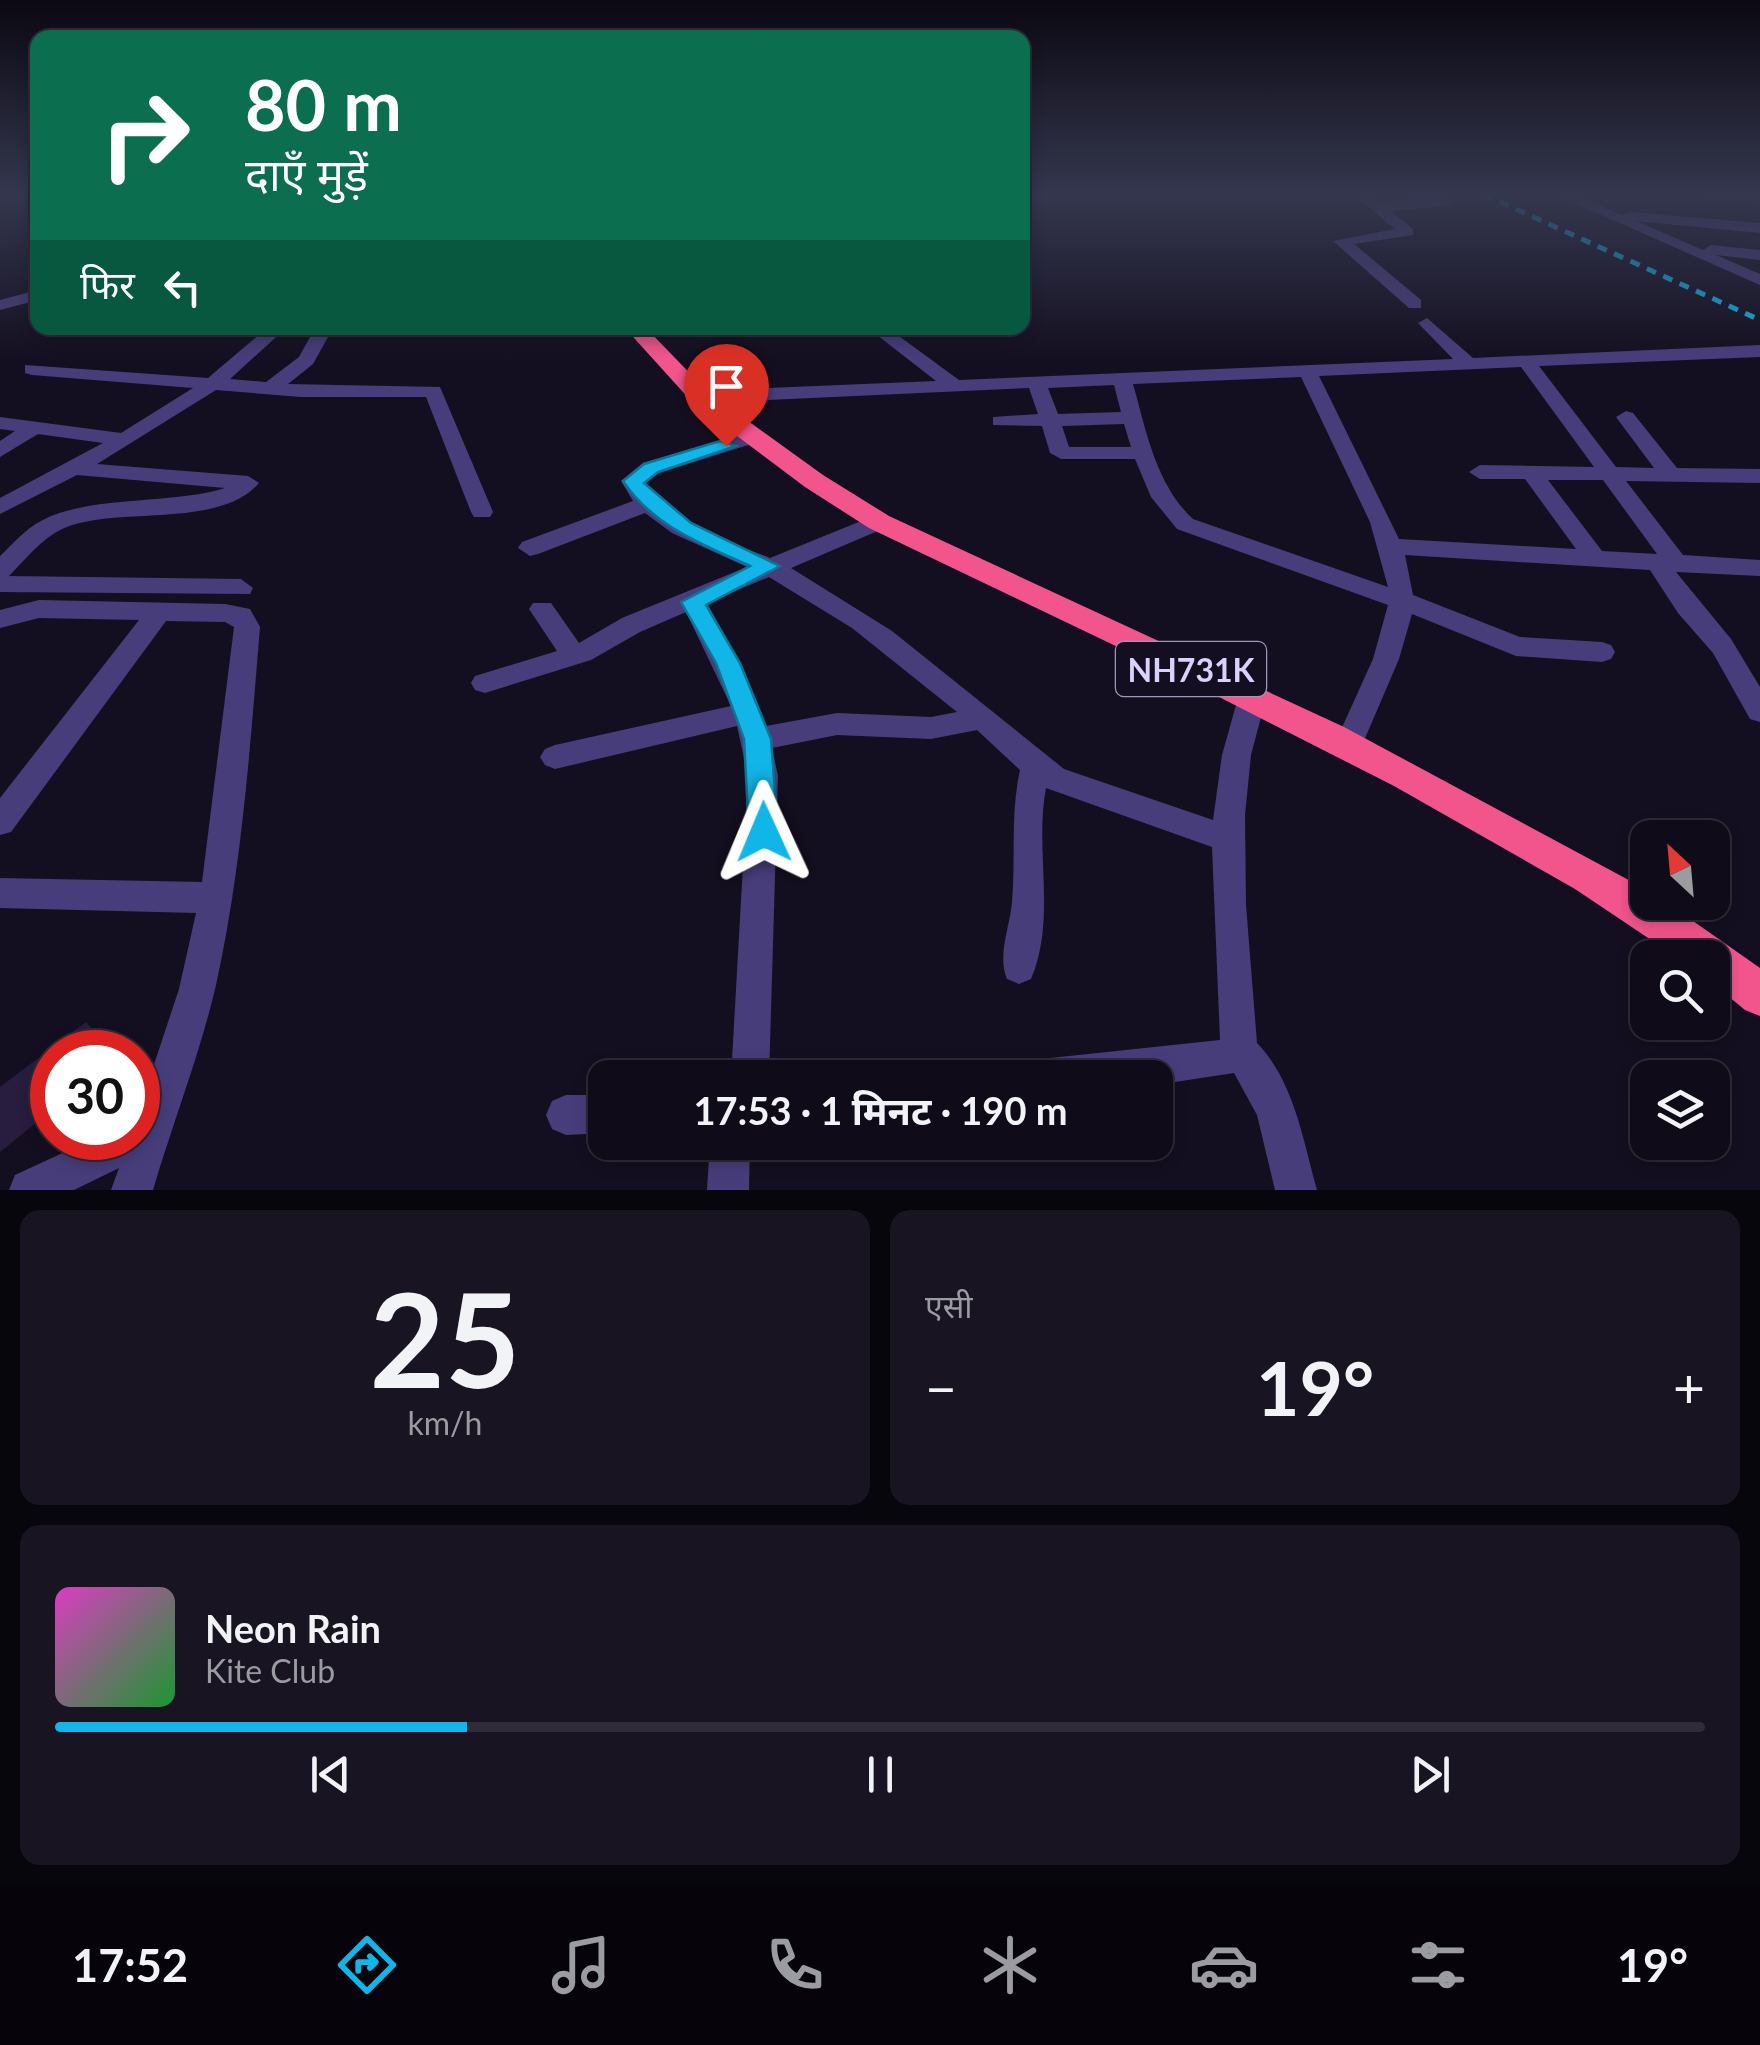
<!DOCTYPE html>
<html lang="hi">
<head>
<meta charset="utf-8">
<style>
  :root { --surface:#0f0b18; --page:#181421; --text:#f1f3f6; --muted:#9b9ba2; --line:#2f2b37; --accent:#12b5e7 }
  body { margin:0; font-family:Lato,"Noto Sans Devanagari",sans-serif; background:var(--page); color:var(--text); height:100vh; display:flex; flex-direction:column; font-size:38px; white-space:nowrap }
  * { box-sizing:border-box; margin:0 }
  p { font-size:32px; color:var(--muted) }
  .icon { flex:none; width:55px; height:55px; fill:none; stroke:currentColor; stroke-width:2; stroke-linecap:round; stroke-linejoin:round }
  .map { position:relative; height:1190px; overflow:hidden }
  .panel { display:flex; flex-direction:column; gap:20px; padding:20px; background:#08060d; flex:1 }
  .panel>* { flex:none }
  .guide { position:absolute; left:30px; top:30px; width:1000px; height:305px; border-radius:20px; box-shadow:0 5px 15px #0003,0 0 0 2px var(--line); background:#0b6e4f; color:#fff; overflow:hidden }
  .needle { width:65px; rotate:334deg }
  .controls { position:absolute; left:1630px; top:820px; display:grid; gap:20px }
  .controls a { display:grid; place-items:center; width:100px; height:100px; border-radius:20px; background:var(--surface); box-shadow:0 5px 15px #0003,0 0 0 2px var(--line); font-size:50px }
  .speed { position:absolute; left:30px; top:1030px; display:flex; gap:20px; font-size:50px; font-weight:700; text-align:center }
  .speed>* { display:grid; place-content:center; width:130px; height:130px; border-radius:50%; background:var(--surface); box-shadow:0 5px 15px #0003,0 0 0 2px var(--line); line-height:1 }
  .speed .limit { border:15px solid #d22; background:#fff; color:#111 }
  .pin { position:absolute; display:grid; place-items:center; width:85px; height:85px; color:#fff; margin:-102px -42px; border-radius:50% 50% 50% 0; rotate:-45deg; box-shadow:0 0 10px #0007 }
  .pin .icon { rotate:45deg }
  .me { position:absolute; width:110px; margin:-55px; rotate:359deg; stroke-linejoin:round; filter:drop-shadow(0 0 8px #0008) }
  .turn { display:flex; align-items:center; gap:35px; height:210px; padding:0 50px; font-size:45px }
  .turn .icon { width:130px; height:130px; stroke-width:2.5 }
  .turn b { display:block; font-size:70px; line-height:85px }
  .then { display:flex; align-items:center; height:95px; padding:0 50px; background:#0003; gap:20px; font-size:38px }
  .big { font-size:75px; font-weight:700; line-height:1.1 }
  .panel .tile { flex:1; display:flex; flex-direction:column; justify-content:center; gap:15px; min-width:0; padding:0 35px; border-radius:20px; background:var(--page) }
  .panel .dial { align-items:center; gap:0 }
  .dial b { font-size:130px; line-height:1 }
  .song { display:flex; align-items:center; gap:30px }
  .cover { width:120px; height:120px; border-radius:15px; background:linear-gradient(135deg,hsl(310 70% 55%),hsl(130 70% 35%)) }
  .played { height:10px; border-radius:5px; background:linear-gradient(90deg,var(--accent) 25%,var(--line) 25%) }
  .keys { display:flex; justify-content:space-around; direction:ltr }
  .heat { display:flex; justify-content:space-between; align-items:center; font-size:55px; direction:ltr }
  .panel .tiles { flex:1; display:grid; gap:20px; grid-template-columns:1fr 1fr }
  .tile:last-child { grid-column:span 2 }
  .trip { position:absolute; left:588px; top:1060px; width:585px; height:100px; border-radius:20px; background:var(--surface); box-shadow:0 5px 15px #0003,0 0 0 2px var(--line); font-weight:700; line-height:100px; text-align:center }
  .tabs { display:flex; height:160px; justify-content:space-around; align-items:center; background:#06040a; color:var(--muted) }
  .tabs .icon { width:70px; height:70px }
  .tabs .current { color:var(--accent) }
  .tabs b { font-size:45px; color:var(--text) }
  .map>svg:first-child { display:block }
  .building { fill:#281c3f }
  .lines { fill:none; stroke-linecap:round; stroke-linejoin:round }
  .minor { fill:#483d7b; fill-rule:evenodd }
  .highway { fill:#f2558c; fill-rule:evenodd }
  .rail { stroke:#12b5e7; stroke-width:5; stroke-dasharray:10 8; stroke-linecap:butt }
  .route { fill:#12b5e7; stroke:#0c7696; stroke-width:2.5 }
  .labels { text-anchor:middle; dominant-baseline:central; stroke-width:10; stroke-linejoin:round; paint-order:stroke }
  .shield { fill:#140f20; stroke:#9f97b9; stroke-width:2.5 }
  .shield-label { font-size:32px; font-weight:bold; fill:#dbd1fb }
</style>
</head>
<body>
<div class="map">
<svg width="1760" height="1190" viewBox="0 0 1760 1190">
  <rect width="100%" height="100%" fill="#140f20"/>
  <path class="building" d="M86 1022 113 1052H52V1110L0 1152V1087Z"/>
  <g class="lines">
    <g class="minor">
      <path d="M1353 194H1369L1381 203 1444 194 1452 202 1445 206 1391 211 1413 229V235L1354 244 1421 300V308H1409L1333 241 1395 229Z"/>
      <path d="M1554 194H1573L1622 215 1629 212 1760 223V233L1636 221 1703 250 1711 245 1760 250V260L1716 255 1760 274V285Z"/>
      <path d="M1699 194H1760V201L1706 198Z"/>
      <path d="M38 290V300L0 310V300Z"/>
      <path d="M1427 318 1473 358 1760 345V357L1539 366 1616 467 1654 468 1616 417 1626 411 1633 413 1677 468 1760 469V483L1626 481 1683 555 1760 560V576L1676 572 1731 639 1760 687V722L1750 719 1713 653 1678 613 1650 570 1405 555 1413 595 1520 637 1602 642 1611 645 1615 652 1611 659 1602 662 1516 656 1412 614 1399 659 1363 743 1359 751 1349 755 1339 751 1335 743 1373 659 1388 605 1177 529 1151 497 1135 459H1061L1050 453 1042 426 993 425V417L1038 414 1029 388 700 403 690 397 700 391 936 381 868 328H888L959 380 1453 359 1418 323ZM1521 367 1594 467 1480 465 1469 472 1480 479H1525L1576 549 1399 539 1319 376ZM1301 377 1370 522 1388 587 1193 519C1156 485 1146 430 1133 384ZM1114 385 1121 412 1058 414 1048 388ZM1124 424 1131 447H1069L1062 426ZM1548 480H1603L1657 554 1602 551Z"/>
      <path d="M267 328H286L230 379 266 382 299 357 315 328H333L313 364 288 384 440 387 493 512 490 517H474L471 512 426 397H301L216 390 97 464 248 476 259 483C220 530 114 505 62 529 41 539 25 560 9 576L241 579 253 588 250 594 0 592V556C13 544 25 529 41 521 88 495 171 505 225 488L77 475 0 514V498L103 443 38 434 0 457V441L15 431 0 429V417L121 433 193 388 32 375 25 373V365L208 378Z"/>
      <path d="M726 328H744L746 330 737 335Z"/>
      <path d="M754 431 764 437 761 441 659 473 644 483C670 524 726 540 770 558L871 517H887L891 522 887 527 791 568 892 631 1064 769 1213 820 1222 755 1238 698 1242 690 1252 687 1262 690 1266 698 1251 755 1245 815 1246 905 1257 1043C1294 1081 1303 1140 1317 1190H1275L1257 1115 1234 1073 1155 1085V1078H1022L1028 1065 1041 1059 1220 1040 1212 847 1046 788C1034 850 1057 918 1031 979L1019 984 1007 979C997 955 1010 927 1012 902 1016 857 1010 815 1020 770L977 730 931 739 837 735 772 748 778 776 769 1078H731L748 776 737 726 555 769 545 765 540 757 545 749 555 745 731 706 686 612 640 632 591 660 485 693 475 690 471 683 475 676 557 651 529 609 533 603H551L579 643 622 618 747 567 672 533 645 513 538 554 530 556 518 548 522 542 633 501 621 481 643 463ZM769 577 852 628 957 712 931 717 837 713 766 726 741 665 707 603Z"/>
      <path d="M39 600 225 604 250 609 260 627C250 747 242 867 216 985 200 1054 173 1122 153 1190H111L119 1168 74 1190H9L15 1175 95 1138H138V1113L179 989 196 913 0 908V878L202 882 234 627 225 622 166 621 11 832 0 835V798L139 620 39 618 0 628V610Z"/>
      <path d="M566 1095H605V1133L566 1135 552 1129 546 1115 552 1101Z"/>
      <path d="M710 1142H750L749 1190H707Z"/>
    </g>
    <path class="highway" d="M625 328H646L708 392 823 475 889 516 1344 727 1638 885 1648 891V902H1666L1760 968V1016L1745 1010 1712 983V958H1678L1575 889 1394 786 1170 672 869 528 805 487 692 402Z"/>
    <path class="rail" d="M1483 194 1760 320"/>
  </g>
  <linearGradient id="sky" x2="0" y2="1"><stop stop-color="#0b0812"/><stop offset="0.54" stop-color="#34374e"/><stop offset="1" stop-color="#34374e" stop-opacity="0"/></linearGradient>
  <rect width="1760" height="361" fill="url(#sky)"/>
  <path class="route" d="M720 441 736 446 658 472 644 483 691 523 780 566 706 605 740 663 771 739 778 832 774 841 764 845 754 841 749 832 744 739 716 663 681 602 750 566C702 544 653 526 623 481L644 464Z"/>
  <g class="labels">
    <rect class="shield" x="1116" y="642" width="150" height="54" rx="8"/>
    <g class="shield-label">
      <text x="1191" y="669">NH731K</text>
    </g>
  </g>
</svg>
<div class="controls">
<a><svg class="needle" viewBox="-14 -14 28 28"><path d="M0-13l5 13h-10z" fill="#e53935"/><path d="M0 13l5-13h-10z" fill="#9b9ba2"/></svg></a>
<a><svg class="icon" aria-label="search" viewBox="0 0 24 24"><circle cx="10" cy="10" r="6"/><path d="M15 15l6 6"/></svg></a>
<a><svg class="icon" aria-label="layers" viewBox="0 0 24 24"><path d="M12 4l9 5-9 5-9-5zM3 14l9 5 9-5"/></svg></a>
</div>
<div class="speed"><div class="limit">30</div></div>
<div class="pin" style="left:726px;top:446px;background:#d93025"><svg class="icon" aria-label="arrive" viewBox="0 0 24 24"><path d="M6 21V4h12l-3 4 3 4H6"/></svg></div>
<svg class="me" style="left:764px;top:832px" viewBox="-20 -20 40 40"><path d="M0-17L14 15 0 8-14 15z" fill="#12b5e7" stroke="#fff" stroke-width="4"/></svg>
<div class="trip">17:53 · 1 मिनट · 190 m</div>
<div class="guide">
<div class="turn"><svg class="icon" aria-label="right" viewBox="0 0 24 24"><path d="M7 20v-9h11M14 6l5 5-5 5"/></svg><div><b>80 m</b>दाएँ मुड़ें</div></div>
<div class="then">फिर<svg class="icon" aria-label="left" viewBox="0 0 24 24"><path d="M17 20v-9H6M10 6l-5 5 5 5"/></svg></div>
</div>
</div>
<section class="panel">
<div class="tiles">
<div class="tile dial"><b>25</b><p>km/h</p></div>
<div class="tile"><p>एसी</p>
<div class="heat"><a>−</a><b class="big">19°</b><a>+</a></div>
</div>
<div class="tile">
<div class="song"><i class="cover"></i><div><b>Neon Rain</b><p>Kite Club</p></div></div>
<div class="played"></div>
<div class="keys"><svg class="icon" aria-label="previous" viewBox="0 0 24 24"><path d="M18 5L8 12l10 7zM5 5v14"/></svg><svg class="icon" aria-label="pause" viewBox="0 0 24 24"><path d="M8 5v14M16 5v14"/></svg><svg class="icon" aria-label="next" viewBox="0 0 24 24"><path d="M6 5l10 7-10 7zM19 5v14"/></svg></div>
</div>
</div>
</section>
<nav class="tabs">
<b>17:52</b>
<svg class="icon current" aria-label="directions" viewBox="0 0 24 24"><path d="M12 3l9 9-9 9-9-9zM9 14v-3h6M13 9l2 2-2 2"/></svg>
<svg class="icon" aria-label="music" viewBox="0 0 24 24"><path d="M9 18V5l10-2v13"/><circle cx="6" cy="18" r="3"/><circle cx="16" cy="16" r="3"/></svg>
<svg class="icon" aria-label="phone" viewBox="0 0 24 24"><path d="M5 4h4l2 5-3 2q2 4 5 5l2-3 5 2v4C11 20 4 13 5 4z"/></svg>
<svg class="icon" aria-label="climate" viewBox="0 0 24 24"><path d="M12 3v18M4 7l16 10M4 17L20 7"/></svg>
<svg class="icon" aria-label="car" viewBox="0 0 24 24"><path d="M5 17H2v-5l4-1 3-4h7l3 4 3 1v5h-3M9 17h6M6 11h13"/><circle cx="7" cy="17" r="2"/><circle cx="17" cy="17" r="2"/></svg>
<svg class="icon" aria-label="filters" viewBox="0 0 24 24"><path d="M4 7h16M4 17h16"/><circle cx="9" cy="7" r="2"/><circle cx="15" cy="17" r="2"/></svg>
<b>19°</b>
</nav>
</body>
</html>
